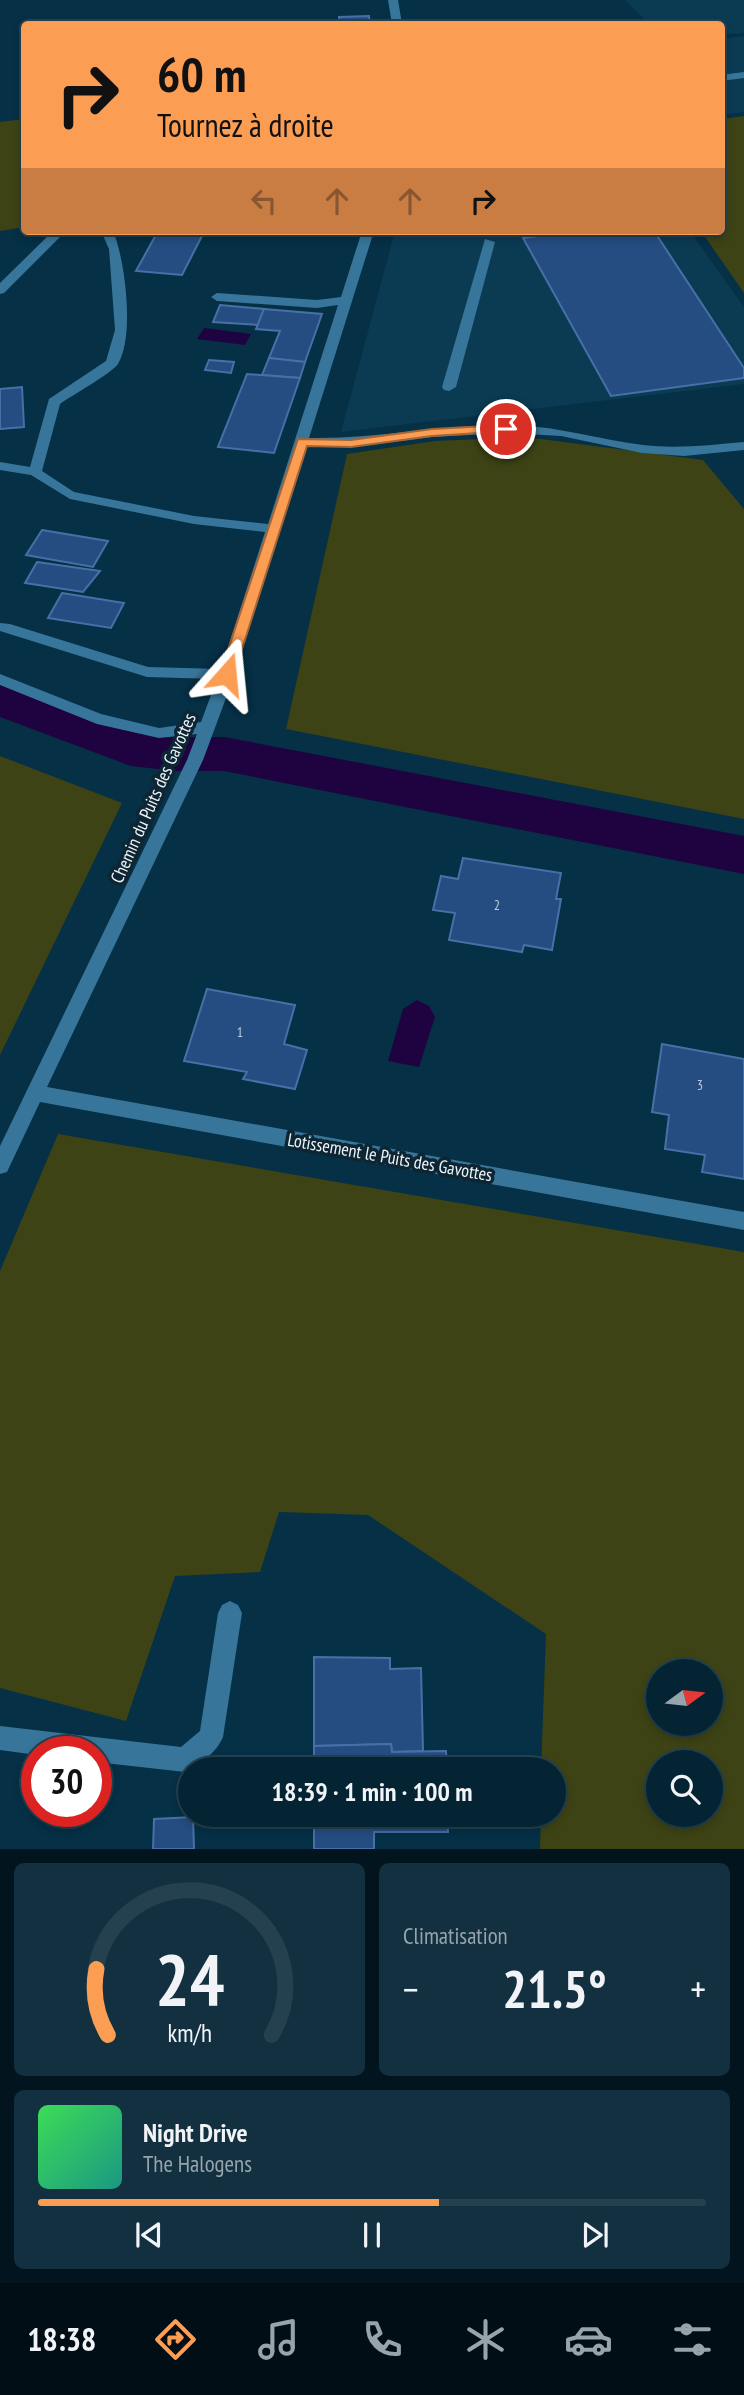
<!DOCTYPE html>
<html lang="fr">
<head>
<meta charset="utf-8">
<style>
  :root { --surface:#042434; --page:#123040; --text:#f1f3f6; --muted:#97a4ac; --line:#25414f; --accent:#fc9d54 }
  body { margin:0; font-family:"PT Sans Narrow",sans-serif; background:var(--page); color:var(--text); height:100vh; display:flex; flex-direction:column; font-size:26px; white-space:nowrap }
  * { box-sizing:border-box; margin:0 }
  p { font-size:23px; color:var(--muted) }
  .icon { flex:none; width:38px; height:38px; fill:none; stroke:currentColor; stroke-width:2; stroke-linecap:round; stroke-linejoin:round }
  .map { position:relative; height:1849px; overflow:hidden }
  .drawer { display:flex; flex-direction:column; gap:14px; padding:14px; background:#02141d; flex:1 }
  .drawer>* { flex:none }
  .guide { position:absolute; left:21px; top:21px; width:704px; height:214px; border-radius:7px; box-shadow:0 4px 10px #0003,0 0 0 2px var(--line); background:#fc9d54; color:#111; overflow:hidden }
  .needle { width:46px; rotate:75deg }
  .buttons { position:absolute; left:646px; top:1659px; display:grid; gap:14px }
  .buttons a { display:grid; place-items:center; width:77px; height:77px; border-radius:50%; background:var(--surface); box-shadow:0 4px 10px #0003,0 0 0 2px var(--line); font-size:35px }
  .speed { position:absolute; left:21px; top:1736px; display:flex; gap:14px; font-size:35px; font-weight:700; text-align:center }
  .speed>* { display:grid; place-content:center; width:91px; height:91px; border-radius:50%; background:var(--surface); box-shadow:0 4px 10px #0003,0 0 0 2px var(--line); line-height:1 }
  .speed .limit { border:10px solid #d22; background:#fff; color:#111 }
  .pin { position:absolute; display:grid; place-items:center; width:60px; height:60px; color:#fff; margin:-30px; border:4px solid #fff; border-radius:50%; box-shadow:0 2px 7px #0007 }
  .me { position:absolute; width:77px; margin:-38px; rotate:18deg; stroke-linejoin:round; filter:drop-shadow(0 0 5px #0008) }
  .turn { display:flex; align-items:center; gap:24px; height:147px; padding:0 21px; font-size:32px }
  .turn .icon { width:91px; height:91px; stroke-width:2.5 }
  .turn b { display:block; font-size:49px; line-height:60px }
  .lanes { display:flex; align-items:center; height:66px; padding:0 21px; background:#0003; justify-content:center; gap:35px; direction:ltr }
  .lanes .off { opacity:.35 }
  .big { font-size:52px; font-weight:700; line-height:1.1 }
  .drawer .widget { flex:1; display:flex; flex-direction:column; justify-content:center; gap:10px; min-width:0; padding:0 24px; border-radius:10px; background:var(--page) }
  .drawer .dial { align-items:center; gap:0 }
  .dial svg { height:182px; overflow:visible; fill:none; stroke:var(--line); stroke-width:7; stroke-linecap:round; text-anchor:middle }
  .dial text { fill:var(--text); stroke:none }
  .song { display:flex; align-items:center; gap:21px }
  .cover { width:84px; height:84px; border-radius:10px; background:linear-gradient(135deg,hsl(130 70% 55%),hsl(170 70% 35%)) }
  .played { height:7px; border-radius:4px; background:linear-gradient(90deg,var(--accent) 60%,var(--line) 60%) }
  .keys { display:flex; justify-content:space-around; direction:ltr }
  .heat { display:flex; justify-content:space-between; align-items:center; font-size:38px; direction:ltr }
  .drawer .tiles { flex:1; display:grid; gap:14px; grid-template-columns:1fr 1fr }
  .widget:last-child { grid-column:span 2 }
  .trip { position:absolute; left:178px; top:1757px; width:388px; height:70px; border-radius:35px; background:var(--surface); box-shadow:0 4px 10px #0003,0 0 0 2px var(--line); font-weight:700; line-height:70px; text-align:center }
  .menu { display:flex; height:112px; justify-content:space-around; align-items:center; background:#020e15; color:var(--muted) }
  .menu .icon { width:49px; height:49px }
  .menu .selected { color:var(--accent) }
  .menu b { font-size:32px; color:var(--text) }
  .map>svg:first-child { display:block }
  .built { fill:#0a3b53 }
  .green { fill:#3d4314; fill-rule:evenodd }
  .water { fill:#1e0340 }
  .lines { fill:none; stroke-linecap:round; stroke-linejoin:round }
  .canal { fill:#1e0340; fill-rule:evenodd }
  .building { fill:#254d81; stroke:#4770a7; stroke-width:2 }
  .minor { fill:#37769a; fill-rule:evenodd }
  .route { fill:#fc9d54; stroke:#a46637; stroke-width:2 }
  .labels { text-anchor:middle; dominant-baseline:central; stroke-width:7; stroke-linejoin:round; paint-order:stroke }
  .number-label { font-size:14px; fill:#bccbdc }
  .street-label { font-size:18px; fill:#eef5fa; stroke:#0e2633 }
</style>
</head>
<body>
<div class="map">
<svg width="744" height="1849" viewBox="0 0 744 1849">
  <rect width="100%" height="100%" fill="#053046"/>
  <g class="built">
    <path d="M625 0H744V33L721 35V24H649Z"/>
    <path d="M744 36V112L721 115V39Z"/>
    <path d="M395 231H690L744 307V384L341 432Z"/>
  </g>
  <g class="green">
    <path d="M744 116V293L701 231H721V119Z"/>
    <path d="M24 119V227L0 231V122Z"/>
    <path d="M525 437 703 460 744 509V819L286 729 347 454 435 441Z"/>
    <path d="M0 756 122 803 0 1055Z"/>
    <path d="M58 1134 744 1252V1849H540L541 1815H555V1769H541L546 1634 368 1515 279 1512 260 1572 175 1576 126 1721 0 1688V1271ZM710 1671V1724H658V1671ZM710 1762V1815H658V1762Z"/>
  </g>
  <g class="water">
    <path d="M204 328 251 334 245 345 197 339Z"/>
    <path d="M417 1000 429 1006 435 1017 419 1067 388 1061 403 1009Z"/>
  </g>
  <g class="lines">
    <path class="canal" d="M0 684 136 733 175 737H224L744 836V874L224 771H175L131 766 0 717Z"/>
  </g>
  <g class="building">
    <path d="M369 16 370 24H323L340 23 339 17Z"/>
    <path d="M158 231 203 234 182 275 136 271Z"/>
    <path d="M578 231H654L744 368V378L611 396 523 238Z"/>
    <path d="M220 305 264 309 258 325 213 322Z"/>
    <path d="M264 309 322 314 305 362 269 358 280 331 256 329Z"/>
    <path d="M269 358 305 362 300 378 262 375Z"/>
    <path d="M209 360 234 362 231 373 205 370Z"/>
    <path d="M247 374 300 378 274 453 218 447Z"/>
    <path d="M22 387 24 427 0 429V389Z"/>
    <path d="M42 530 108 541 93 567 26 555Z"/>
    <path d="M37 562 100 571 83 592 25 583Z"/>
    <path d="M62 593 124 603 111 628 48 618Z"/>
    <path d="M463 858 561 873 556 899H561L552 950 524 945 522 952 449 940 455 913 433 910 441 876 458 879Z"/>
    <path d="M207 989 295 1005 284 1044 307 1050 295 1089 243 1079 247 1072 184 1061Z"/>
    <path d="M662 1044 744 1059V1179L702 1172 705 1155 665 1149 669 1115 652 1112Z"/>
    <path d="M314 1657 390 1658V1669L421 1668 423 1751 392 1752 391 1744 314 1746Z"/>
    <path d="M391 1744 392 1752 446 1751 447 1769H314V1746Z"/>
    <path d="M314 1815H447L448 1832H374V1849H314Z"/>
    <path d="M193 1817 194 1849H153L154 1819Z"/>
  </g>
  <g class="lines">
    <g class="minor">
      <path d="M388 0H398L402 24H392Z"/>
      <path d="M744 72V78L721 81V75Z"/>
      <path d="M53 231H66L4 293 0 294V283Z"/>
      <path d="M101 231H113C125 259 135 336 118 364 112 373 71 396 60 404L42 471 74 492 194 516 268 524 338 305 317 308 217 301 211 297 217 293 317 300 341 297 362 231H374L309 438C375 439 440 425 506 425 554 425 596 439 643 445 677 449 710 445 744 442V450L684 456 642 453 561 436 506 433 432 437 351 447 306 446 235 674 203 760 47 1087 744 1212V1230L40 1102 7 1172 0 1174V1146L187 760 197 734 159 738 97 724 0 685V674L101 714 159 728 201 722 217 679 147 677 0 631V623L10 624 148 667 221 669 265 532 194 524 70 499 31 475 0 470V462L30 467 49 399 106 361 115 330 109 249Z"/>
      <path d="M485 239 495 242 456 387 449 391 444 390 442 387Z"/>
      <path d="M230 1601 238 1605 242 1613 223 1737C217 1752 199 1766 185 1772L96 1762V1752H37V1755L0 1750V1726L181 1747 200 1731 218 1613 222 1605Z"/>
    </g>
  </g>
  <path class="route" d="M506 425 513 429 511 431 432 436 351 447 307 446 234 674 227 679 222 678 220 674 298 439 351 440 432 429Z"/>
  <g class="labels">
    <g class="number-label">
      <text x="497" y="905">2</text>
      <text x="240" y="1032">1</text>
      <text x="700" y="1085">3</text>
    </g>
    <g class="street-label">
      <text transform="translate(153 798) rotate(-66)">Chemin du Puits des Gavottes</text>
      <text transform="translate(390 1157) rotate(10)">Lotissement le Puits des Gavottes</text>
    </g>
  </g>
</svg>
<div class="buttons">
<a><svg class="needle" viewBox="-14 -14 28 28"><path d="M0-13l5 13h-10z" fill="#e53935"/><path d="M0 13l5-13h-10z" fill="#97a4ac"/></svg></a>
<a><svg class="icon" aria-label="search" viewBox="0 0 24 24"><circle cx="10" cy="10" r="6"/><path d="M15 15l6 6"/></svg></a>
</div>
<div class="speed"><div class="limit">30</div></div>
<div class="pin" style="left:506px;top:429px;background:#d93025"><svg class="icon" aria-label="arrive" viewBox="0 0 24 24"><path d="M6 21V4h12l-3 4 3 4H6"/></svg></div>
<svg class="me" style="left:227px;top:674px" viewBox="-20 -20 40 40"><path d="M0-17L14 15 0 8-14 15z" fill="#fc9d54" stroke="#fff" stroke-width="4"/></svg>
<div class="trip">18:39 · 1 min · 100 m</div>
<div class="guide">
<div class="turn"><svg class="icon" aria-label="right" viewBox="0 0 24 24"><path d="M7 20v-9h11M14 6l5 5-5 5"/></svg><div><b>60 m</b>Tournez à droite</div></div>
<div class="lanes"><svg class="icon off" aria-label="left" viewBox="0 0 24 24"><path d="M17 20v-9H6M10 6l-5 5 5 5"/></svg><svg class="icon off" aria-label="ahead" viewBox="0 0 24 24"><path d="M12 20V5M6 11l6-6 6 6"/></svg><svg class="icon off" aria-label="ahead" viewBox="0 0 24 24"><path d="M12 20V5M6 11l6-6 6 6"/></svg><svg class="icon" aria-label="right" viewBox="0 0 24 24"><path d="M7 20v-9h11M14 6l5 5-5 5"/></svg></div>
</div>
</div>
<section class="drawer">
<div class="tiles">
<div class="widget dial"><svg viewBox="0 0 100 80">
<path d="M14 69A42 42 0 1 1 86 69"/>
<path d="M14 69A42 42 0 0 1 9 40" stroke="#fc9d54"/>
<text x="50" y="56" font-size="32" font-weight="700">24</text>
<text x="50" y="72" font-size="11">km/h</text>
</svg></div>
<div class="widget"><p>Climatisation</p>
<div class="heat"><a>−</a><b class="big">21.5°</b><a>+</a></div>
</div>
<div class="widget">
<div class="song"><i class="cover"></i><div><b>Night Drive</b><p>The Halogens</p></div></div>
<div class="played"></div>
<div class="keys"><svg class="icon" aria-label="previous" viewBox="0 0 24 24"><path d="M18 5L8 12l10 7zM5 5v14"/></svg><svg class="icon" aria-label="pause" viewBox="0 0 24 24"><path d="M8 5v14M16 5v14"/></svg><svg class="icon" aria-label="next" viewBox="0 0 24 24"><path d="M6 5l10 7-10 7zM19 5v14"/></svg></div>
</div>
</div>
</section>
<nav class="menu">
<b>18:38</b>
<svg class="icon selected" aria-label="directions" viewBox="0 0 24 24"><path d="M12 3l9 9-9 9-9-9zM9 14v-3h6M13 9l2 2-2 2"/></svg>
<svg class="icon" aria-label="music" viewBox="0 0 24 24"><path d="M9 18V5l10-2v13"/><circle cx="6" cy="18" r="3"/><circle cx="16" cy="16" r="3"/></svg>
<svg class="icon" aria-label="phone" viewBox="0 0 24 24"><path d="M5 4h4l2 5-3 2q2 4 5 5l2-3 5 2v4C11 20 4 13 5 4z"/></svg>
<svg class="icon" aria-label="climate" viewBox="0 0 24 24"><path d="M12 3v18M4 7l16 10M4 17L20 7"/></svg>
<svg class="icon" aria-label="car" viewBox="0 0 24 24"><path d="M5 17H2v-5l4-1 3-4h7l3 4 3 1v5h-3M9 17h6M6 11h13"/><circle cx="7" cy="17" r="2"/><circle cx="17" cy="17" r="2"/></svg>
<svg class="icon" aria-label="filters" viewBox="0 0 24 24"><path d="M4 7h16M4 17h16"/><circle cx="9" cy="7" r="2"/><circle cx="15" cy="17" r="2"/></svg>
</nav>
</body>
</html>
